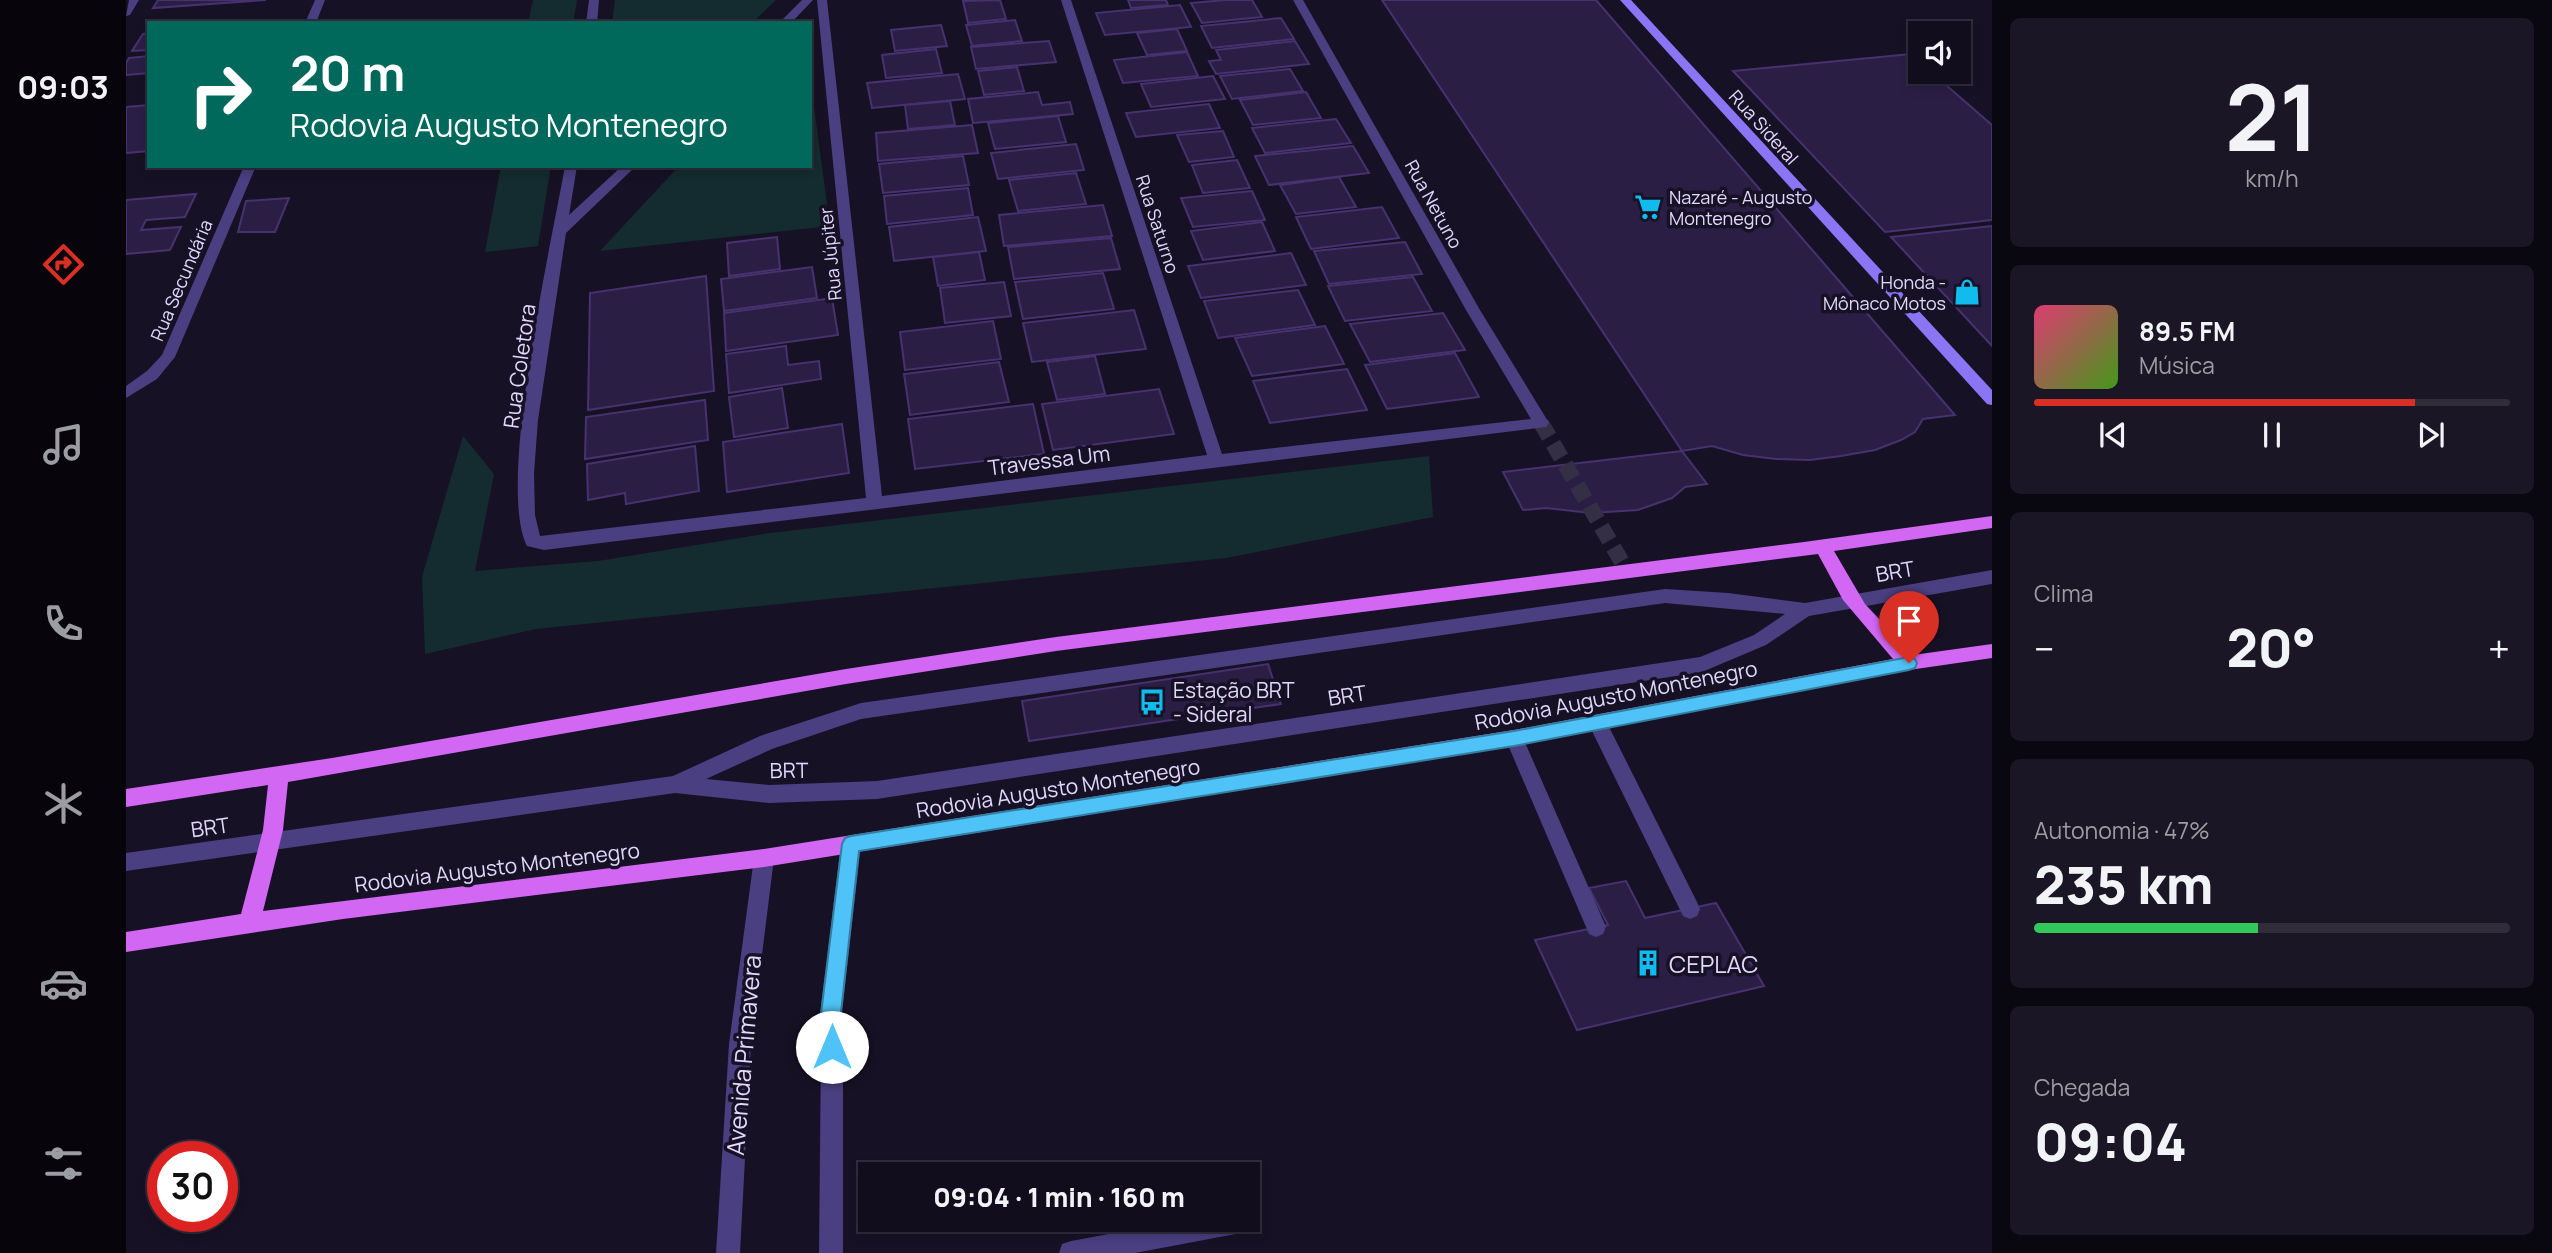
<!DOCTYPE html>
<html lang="pt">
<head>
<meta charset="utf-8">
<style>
  :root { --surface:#110d1c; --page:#1a1625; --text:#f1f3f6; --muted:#9c9ca3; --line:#302d3b; --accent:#d93025 }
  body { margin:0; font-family:Manrope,sans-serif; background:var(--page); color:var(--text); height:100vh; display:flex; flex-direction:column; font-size:26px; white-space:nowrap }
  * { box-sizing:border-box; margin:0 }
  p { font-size:23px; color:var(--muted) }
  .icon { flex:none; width:38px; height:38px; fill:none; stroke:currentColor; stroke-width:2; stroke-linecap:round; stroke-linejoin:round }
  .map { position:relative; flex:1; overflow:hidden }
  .drawer { display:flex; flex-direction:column; gap:18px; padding:18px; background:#09070f; width:560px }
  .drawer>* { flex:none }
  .top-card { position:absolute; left:21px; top:21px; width:665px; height:147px; border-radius:0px; box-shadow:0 4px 10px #0003,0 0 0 2px var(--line); background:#00695c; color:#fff; overflow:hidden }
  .fabs { position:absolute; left:1782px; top:21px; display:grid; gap:14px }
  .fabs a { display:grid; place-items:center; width:63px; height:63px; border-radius:0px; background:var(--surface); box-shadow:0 4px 10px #0003,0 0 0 2px var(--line); font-size:35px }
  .speed { position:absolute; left:21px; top:1141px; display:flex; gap:14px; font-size:35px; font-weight:700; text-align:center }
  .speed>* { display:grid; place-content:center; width:91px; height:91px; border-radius:50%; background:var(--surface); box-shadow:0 4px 10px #0003,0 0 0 2px var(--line); line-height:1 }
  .speed .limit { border:10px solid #d22; background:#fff; color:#111 }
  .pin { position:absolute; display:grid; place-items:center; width:60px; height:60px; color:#fff; margin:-72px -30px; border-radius:50% 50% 50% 0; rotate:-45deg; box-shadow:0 0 7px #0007 }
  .pin .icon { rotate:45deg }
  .me { position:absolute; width:77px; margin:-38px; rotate:0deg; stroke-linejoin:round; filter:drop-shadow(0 0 5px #0008) }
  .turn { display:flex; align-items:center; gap:24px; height:147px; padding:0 28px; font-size:32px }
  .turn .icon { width:91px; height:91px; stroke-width:2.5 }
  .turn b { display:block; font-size:49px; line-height:60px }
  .big { font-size:52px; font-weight:800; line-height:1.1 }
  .drawer .widget { flex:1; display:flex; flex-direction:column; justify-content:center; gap:10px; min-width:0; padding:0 24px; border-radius:10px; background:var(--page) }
  .drawer .dial { align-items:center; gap:0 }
  .dial b { font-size:91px; line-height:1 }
  .song { display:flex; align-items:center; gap:21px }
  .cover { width:84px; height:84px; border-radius:10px; background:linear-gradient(135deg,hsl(340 70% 55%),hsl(100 70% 35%)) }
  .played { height:7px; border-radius:4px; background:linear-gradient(90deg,var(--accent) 80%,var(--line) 80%) }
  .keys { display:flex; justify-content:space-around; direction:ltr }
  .heat { display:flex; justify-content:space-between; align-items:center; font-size:38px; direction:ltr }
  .charge { height:10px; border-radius:5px; background:linear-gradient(90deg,#34c759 47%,var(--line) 0) }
  .trip { position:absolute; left:732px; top:1162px; width:402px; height:70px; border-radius:0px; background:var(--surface); box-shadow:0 4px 10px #0003,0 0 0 2px var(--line); font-weight:800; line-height:70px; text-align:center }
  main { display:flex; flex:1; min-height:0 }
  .dock { display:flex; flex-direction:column; width:126px; justify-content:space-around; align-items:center; background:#07050b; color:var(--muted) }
  .dock .icon { width:49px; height:49px }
  .dock .on { color:var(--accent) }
  .dock b { font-size:32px; color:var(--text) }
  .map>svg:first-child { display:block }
  .green { fill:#142c2f }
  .building { fill:#2b1e45; stroke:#46326f; stroke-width:2 }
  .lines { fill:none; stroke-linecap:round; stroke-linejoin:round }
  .street-tunnel { stroke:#352f45; stroke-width:16; stroke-dasharray:16 8; stroke-linecap:butt }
  .lane { fill:#4a3f81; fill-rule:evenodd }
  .street { fill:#4a3f81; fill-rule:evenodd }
  .secondary { fill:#8a76f5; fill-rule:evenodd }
  .primary { fill:#d267f4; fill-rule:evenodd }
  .route { fill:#4fc3f7; stroke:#337fa1; stroke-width:2 }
  .labels { text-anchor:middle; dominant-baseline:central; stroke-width:7; stroke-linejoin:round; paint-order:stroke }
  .far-street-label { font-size:18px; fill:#e1d8fc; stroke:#171125 }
  .far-poi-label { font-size:18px; fill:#e1d8fc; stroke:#171125; text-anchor:start }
  .street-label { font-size:21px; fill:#e1d8fc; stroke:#171125 }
  .poi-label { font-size:21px; fill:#e1d8fc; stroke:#171125; text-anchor:start }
  .near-poi-label { font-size:24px; fill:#e1d8fc; stroke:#171125; text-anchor:start }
  .near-street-label { font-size:24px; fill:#e1d8fc; stroke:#171125 }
</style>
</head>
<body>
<main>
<nav class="dock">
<b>09:03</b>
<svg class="icon on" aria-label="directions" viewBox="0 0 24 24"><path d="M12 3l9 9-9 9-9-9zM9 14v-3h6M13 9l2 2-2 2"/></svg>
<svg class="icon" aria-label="music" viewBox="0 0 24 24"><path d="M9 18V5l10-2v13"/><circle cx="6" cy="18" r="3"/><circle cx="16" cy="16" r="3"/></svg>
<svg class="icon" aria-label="phone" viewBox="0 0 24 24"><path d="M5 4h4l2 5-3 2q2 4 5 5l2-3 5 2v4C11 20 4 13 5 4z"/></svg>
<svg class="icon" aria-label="climate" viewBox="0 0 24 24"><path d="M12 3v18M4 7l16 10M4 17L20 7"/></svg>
<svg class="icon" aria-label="car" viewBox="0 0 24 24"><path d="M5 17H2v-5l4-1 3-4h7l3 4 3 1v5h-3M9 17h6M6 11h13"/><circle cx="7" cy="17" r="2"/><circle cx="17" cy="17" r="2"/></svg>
<svg class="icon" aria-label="filters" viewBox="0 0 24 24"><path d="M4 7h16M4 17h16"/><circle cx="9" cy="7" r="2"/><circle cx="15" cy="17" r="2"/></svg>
</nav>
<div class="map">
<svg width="1866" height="1253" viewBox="0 0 1866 1253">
  <rect width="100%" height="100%" fill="#171125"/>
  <g class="green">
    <path d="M407 0H451L447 23H402Z"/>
    <path d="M489 0H650L626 23H486Z"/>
    <path d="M684 77 704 226 474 251 553 166H684Z"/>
    <path d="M375 166H425L412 246 359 252Z"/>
    <path d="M337 436 368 474 349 571 472 561 644 533 1303 456 1307 517 1100 558 410 629 299 654 296 577Z"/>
  </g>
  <g class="building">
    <path d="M32 0H140L27 8Z"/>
    <path d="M874 0 880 19 842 23 837 1Z"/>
    <path d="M1002 0H1040L1042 5 1005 8Z"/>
    <path d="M1099 0H1126L1136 17 1076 23 1065 3Z"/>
    <path d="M1256 0H1470L1829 415 1797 419 1789 432 1775 440 1749 450 1715 456 1684 460 1650 459 1617 455 1586 446 1556 451Z"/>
    <path d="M1054 5 1065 27 979 35 970 13Z"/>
    <path d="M1155 18 1168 39 1086 48 1075 26Z"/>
    <path d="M889 20 896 41 846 46 840 25Z"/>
    <path d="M815 25 821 46 769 51 765 30Z"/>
    <path d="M1051 29 1061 51 1021 55 1011 33Z"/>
    <path d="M23 33V50L6 51 17 34Z"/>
    <path d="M923 41 930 62 850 69 845 47Z"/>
    <path d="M1169 41 1183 64 1090 74 1083 61 1095 60 1090 50Z"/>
    <path d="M810 49 816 73 760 78 756 55Z"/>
    <path d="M1061 52 1072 76 997 83 988 60Z"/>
    <path d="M1785 54 1794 62V72H1805L1866 125V220L1759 232 1607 71Z"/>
    <path d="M23 56V73L0 75V63L3 58Z"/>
    <path d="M891 67 898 91 858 95 852 71Z"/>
    <path d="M1164 69 1177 91 1106 99 1094 76Z"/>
    <path d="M832 74 839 99 746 108 741 83Z"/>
    <path d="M1087 76 1099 99 1025 107 1015 84Z"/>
    <path d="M912 92 916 105 944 102 947 114 847 123 842 99Z"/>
    <path d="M1180 92 1195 118 1127 125 1114 100Z"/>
    <path d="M824 101 829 125 782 129 779 105Z"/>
    <path d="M1083 104 1094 128 1010 137 1000 113Z"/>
    <path d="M23 105V151L0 153V107Z"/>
    <path d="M932 116 940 142 869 149 862 123Z"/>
    <path d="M1210 119 1225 143 1139 153 1126 128Z"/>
    <path d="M846 125 852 153 752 161 750 133Z"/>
    <path d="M1097 131 1108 157 1063 162 1051 135Z"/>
    <path d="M950 144 958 170 872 179 865 153Z"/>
    <path d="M1227 146 1243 173 1143 185 1129 156Z"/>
    <path d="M837 156 843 185 757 193 753 164Z"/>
    <path d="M1111 160 1124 188 1077 193 1066 165Z"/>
    <path d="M950 173 960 204 892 211 883 180Z"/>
    <path d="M1213 177 1230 207 1170 214 1154 185Z"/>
    <path d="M842 188 847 215 761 224 758 196Z"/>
    <path d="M1126 191 1139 220 1067 227 1055 198Z"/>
    <path d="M70 194 59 217 20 220 15 230 55 227 44 250 0 254V200Z"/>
    <path d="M163 198 149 232H112L120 201Z"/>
    <path d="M977 205 986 236 878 246 873 215Z"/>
    <path d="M1256 207 1273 238 1185 249 1170 217Z"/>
    <path d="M852 217 860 251 768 261 763 227Z"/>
    <path d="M1136 222 1149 251 1077 260 1065 231Z"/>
    <path d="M1866 226V346L1765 237Z"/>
    <path d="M651 237 654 269 603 276 601 243Z"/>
    <path d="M985 238 994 269 888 279 882 247Z"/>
    <path d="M1279 242 1296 274 1203 284 1188 251Z"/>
    <path d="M853 252 859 280 812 286 807 257Z"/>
    <path d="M1165 253 1180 285 1075 298 1062 266Z"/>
    <path d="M686 267 691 298 598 311 595 279Z"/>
    <path d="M977 273 988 309 897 319 889 282Z"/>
    <path d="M580 276 588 391 462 410 464 293Z"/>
    <path d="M1287 277 1306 311 1219 321 1202 286Z"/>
    <path d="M878 282 885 316 819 323 814 288Z"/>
    <path d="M1172 290 1189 325 1092 338 1078 301Z"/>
    <path d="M706 298 712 335 600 351 598 313Z"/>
    <path d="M1008 310 1020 349 906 362 897 323Z"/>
    <path d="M1317 313 1339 350 1244 362 1224 324Z"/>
    <path d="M867 321 875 359 779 370 774 332Z"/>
    <path d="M1199 326 1218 364 1126 376 1109 338Z"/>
    <path d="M660 346 662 365 693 361 695 379 603 393 600 354Z"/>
    <path d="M1329 353 1353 397 1261 409 1239 365Z"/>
    <path d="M969 356 979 394 931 400 921 362Z"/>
    <path d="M873 362 883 402 784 415 778 374Z"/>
    <path d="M1221 369 1241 410 1144 423 1127 381Z"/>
    <path d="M656 388 662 428 608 437 603 397Z"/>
    <path d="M1033 389 1048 434 927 450 916 404Z"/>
    <path d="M579 400 582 440 459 459 460 417Z"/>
    <path d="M907 404 918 454 789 469 782 419Z"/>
    <path d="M716 424 723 473 601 492 597 442Z"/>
    <path d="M569 446 573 491 500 504 499 493 462 500 461 464Z"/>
    <path d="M1556 451 1581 484 1559 487 1546 498 1512 510 1465 513 1420 508 1397 510 1377 472Z"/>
    <path d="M1142 664 1155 704 903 741 896 701Z"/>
    <path d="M1500 881 1519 918 1590 903 1638 986 1451 1030 1409 940 1482 925 1463 888Z"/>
  </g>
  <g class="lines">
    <path class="street-tunnel" d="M1415 423 1500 569"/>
    <g class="lane">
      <path d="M1866 570V584L1683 616 1640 645 1576 672 751 799 643 803 549 793 0 871V853L547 776 634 736 735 703 1539 589 1602 593 1679 603ZM1539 603 1659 614 1628 635 1574 657 751 781 643 785 580 779 646 749 735 719Z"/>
      <path d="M1471 715 1478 717 1571 902 1574 909 1571 916 1564 919 1557 916 1462 723 1464 717Z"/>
      <path d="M1388 730 1395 732 1397 738 1477 920 1480 927 1477 934 1470 937 1463 934 1379 738 1381 732Z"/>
    </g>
    <g class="street">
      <path d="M3 0H13L4 15 0 16Z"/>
      <path d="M189 0H199L190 23H179Z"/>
      <path d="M463 0H473L471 23H460Z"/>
      <path d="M676 0H687L665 23H653Z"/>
      <path d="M691 0H701L756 496 1081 455 935 0H945L1096 454 1405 419 1340 310 1167 0H1177L1354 310 1423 423 1420 427 418 550 401 546C370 486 426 241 439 166H451L443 215 496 166H510L440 233 412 420 408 473 409 515 414 536 740 498Z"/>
      <path d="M118 166H130L49 357 31 379 0 398V386L21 371 36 355Z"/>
      <path d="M725 835 732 837 735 844 714 1030 717 1047V1253H693L695 1047 692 1030 715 844 718 837Z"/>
      <path d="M638 849 645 851 648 858 625 1044 614 1253H590L603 1044 628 858 631 851Z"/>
      <path d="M1122 1209 1128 1212 1132 1220 1128 1228 1120 1232 1009 1253H933L936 1244 945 1241 1058 1220H1122Z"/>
    </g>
    <path class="secondary" d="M1494 0H1505L1866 390V405L1861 404Z"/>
    <path class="primary" d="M1866 516V528L1708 551 1739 604 1787 655 1866 644V658L1783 670 1388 746 638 867 217 919 0 952V932L115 914 137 830 142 785 0 807V789L206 758 720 669 930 637 1678 542ZM1692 554 1717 600 1767 659 1388 730 638 849 137 911 157 830 162 782 720 684 930 651Z"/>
  </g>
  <path class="route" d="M1783 657 1789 659 1791 663 1789 668 1783 670 1388 746 733 851 713 1030 716 1047 713 1054 706 1057 699 1054 693 1030 716 844 719 838 725 836 1388 731Z"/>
  <defs>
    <g id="supermarket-bare" transform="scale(2.1)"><path d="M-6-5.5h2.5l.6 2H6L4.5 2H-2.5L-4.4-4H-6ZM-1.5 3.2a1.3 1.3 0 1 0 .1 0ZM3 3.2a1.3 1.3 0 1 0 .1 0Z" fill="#12bbee" stroke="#171125" stroke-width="2.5" paint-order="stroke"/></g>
    <g id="shop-bare" transform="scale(2.1)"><path d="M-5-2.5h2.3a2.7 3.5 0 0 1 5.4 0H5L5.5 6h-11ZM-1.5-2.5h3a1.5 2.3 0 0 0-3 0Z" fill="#12bbee" stroke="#171125" stroke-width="2.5" paint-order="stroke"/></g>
    <g id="bus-bare" transform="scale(2.1)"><path d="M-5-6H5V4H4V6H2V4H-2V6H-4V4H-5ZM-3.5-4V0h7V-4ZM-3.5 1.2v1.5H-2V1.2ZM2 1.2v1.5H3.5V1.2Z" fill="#12bbee" stroke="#171125" stroke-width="2.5" paint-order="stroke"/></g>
    <g id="building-bare" transform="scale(2.1)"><path d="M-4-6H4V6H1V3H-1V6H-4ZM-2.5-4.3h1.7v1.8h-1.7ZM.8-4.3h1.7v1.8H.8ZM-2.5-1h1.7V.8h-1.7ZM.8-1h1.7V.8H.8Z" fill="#12bbee" stroke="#171125" stroke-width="2.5" paint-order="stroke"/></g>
  </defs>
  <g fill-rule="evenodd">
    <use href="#supermarket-bare" x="1522" y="207"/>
    <use href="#shop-bare" x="1841" y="292"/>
    <use href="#bus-bare" x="1026" y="702"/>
    <use href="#building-bare" x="1522" y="963"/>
  </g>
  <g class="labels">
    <g class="far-street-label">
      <text transform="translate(1638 127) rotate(48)">Rua Sideral</text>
      <text transform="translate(1308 204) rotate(61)">Rua Netuno</text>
      <text transform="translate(1032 224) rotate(72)">Rua Saturno</text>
      <text transform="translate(704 254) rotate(-96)">Rua Júpiter</text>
      <text transform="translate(55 280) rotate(-67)">Rua Secundária</text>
    </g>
    <g class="far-poi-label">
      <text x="1543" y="197">Nazaré - Augusto<tspan x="1543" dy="21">Montenegro</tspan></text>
      <text x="1820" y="282" text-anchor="end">Honda -<tspan x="1820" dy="21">Mônaco Motos</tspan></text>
    </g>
    <g class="street-label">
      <text transform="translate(393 366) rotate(-82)">Rua Coletora</text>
      <text transform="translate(923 460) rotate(-7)">Travessa Um</text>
      <text transform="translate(1769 571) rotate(-10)">BRT</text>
      <text transform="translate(1221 695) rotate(-9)">BRT</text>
      <text transform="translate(1490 695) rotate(-11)">Rodovia Augusto Montenegro</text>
      <text transform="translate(663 770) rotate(-1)">BRT</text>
      <text transform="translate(932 788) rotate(-9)">Rodovia Augusto Montenegro</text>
      <text transform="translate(84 827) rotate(-8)">BRT</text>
      <text transform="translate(371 867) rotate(-7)">Rodovia Augusto Montenegro</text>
    </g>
    <g class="poi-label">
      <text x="1047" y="690">Estação BRT<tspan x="1047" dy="24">- Sideral</tspan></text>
    </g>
    <g class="near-poi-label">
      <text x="1543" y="963">CEPLAC</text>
    </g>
    <g class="near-street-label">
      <text transform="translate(617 1055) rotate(-85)">Avenida Primavera</text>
    </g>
  </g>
</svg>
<div class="fabs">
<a><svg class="icon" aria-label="sound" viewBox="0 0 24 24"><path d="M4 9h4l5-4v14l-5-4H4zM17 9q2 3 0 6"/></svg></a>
</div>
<div class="speed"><div class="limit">30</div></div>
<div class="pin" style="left:1783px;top:663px;background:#d93025"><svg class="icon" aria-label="arrive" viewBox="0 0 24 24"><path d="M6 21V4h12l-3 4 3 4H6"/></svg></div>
<svg class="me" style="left:706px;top:1047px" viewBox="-20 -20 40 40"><circle r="19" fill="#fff"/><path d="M0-13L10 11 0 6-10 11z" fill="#4fc3f7"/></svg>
<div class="trip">09:04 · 1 min · 160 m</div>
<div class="top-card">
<div class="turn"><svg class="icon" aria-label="right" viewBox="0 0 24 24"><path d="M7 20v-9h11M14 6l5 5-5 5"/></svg><div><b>20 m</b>Rodovia Augusto Montenegro</div></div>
</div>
</div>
<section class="drawer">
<div class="widget dial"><b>21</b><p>km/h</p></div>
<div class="widget">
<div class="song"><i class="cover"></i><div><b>89.5 FM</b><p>Música</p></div></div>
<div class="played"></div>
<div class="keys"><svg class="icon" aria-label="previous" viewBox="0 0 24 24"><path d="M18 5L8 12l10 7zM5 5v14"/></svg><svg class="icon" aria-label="pause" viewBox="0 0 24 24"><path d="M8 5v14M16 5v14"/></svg><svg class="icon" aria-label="next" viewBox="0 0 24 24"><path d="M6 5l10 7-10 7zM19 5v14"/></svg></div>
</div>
<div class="widget"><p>Clima</p>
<div class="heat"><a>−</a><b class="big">20°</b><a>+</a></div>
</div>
<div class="widget"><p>Autonomia · 47%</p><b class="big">235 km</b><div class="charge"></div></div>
<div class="widget"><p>Chegada</p><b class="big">09:04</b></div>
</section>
</main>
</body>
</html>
